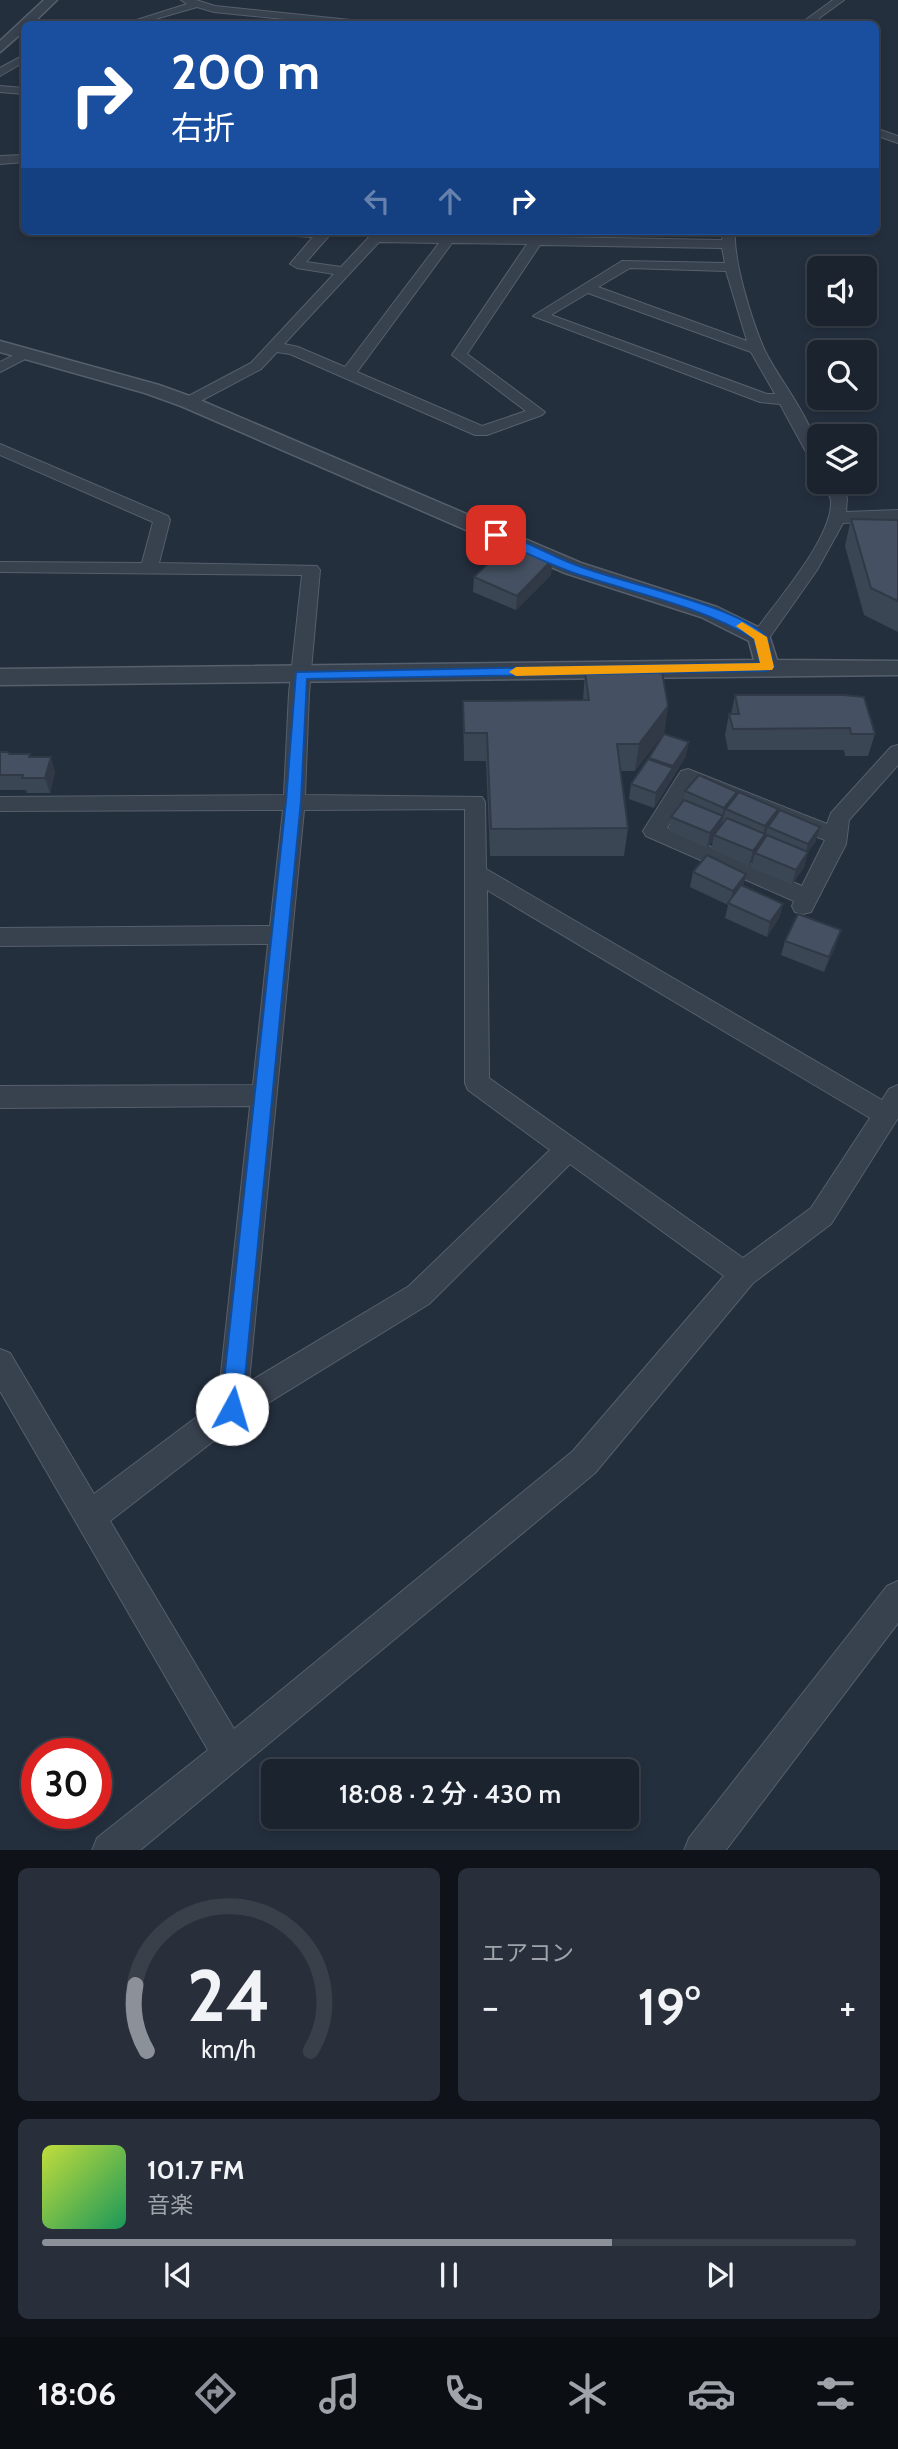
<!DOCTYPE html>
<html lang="ja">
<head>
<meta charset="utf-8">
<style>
  :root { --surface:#1b232e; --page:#282f3a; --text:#f1f3f6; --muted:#a0a4aa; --line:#39404a; --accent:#8c9099 }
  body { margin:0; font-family:Cabin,"Noto Sans JP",sans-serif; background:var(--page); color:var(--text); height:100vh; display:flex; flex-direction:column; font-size:26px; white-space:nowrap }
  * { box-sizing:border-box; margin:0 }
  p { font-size:23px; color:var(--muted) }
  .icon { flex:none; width:38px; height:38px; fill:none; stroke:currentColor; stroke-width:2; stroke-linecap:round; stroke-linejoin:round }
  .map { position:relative; height:1850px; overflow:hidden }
  .details { display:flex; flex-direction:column; gap:18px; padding:18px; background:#0f1319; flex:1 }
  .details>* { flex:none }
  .banner { position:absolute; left:21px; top:21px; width:858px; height:214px; border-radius:10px; box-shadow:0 4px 10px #0003,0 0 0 2px var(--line); background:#1a4fa0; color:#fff; overflow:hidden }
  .controls { position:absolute; left:807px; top:256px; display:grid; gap:14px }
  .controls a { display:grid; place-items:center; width:70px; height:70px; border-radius:10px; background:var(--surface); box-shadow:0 4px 10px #0003,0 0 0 2px var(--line); font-size:35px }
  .speed { position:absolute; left:21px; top:1738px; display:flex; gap:14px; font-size:35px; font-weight:700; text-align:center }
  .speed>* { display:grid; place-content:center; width:91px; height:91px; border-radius:50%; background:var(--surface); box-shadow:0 4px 10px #0003,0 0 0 2px var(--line); line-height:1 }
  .speed .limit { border:10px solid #d22; background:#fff; color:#111 }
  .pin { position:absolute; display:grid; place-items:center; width:60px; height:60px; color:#fff; margin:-30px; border-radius:14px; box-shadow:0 4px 10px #0006 }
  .me { position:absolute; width:77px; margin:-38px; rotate:6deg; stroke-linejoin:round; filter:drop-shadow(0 0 5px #0008) }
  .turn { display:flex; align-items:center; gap:24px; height:147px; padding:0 35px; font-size:32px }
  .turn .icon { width:91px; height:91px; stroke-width:2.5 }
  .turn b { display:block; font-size:49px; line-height:60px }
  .lanes { display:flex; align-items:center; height:66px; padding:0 35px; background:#0003; justify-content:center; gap:35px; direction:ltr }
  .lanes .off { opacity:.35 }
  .big { font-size:52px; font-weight:600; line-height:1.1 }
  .details .tile { flex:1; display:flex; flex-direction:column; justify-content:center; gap:10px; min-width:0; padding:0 24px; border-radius:10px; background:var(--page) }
  .details .dial { align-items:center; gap:0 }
  .dial svg { height:182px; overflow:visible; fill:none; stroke:var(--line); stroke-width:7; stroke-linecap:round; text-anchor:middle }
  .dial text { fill:var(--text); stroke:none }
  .song { display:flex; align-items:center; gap:21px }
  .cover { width:84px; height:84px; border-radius:10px; background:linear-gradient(135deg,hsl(70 70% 55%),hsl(150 70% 35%)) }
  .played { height:7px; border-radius:4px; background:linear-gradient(90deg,var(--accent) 70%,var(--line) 70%) }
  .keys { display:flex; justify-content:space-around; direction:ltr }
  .heat { display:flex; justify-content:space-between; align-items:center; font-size:38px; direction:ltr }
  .details .tiles { flex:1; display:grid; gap:18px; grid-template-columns:1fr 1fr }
  .tile:last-child { grid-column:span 2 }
  .trip { position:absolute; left:261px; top:1759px; width:378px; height:70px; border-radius:10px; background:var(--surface); box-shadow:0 4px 10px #0003,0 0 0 2px var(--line); font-weight:600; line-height:70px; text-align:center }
  .menu { display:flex; height:112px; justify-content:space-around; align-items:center; background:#0b0e12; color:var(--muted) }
  .menu .icon { width:49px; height:49px }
  .menu .on { color:var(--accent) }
  .menu b { font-size:32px; color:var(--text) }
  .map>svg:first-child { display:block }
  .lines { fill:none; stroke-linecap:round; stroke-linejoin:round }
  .minor-casing { stroke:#565f6c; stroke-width:2 }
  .tertiary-casing { stroke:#565f6c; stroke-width:3 }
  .minor { fill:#38414e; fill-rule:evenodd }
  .tertiary { fill:#38414e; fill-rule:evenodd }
  .wall { fill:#3b4654 }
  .shaded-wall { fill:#303945 }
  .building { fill:#455162; stroke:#303945; stroke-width:2 }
  .route { fill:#1a73e8; stroke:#114b97; stroke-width:2 }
  .slow { fill:#f59e0b }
</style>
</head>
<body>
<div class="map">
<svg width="898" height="1851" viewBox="0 0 898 1851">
  <rect width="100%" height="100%" fill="#242f3e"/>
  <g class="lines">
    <g class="minor-casing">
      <g id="minor">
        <path d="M181 0H196L215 6 360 21 365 24H336L214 12 197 7 138 24H124L187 4Z"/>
        <path d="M833 0H844L811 24H800Z"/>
        <path d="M24 55V62L0 76V68Z"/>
        <path d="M0 86 24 88V94L0 92Z"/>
        <path d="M875 128 898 136V143L875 135Z"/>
        <path d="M0 156 24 155V162L0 164Z"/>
        <path d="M271 231H328V237L306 262 341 267 371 235 376 234 722 240 723 231H735C733 261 752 322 765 351 783 387 819 425 819 466L811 461 780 404 760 402 533 316 622 261 725 263 722 248 540 245 467 354 545 412 542 415 487 435H475L290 354 277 352 261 369 193 405H183L180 402 183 399 251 363 334 274 297 268 290 264 313 237 277 235ZM379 242 439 243 345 367 298 347 284 344ZM452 243 527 244 452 355 526 411 482 426 357 372ZM630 268 726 271 747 341 598 287ZM588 293 751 352 775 394H767L551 315Z"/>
        <path d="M26 349 31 350 33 353 31 356 0 372V362Z"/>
        <path d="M0 444 168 516 170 520 159 563 317 566 320 570 309 693 305 795 482 797 485 802 486 869 882 1100 889 1089 898 1085V1118L831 1224 753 1283 595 1473 139 1851H92L97 1838 208 1750 0 1391V1349L10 1353 94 1494 218 1401 250 1106 0 1108V1086L253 1085 268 944 0 946V928L270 926 283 810 0 811V797L284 795 289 693 302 575 0 572V562L142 563 153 522 0 455ZM465 809V1083L468 1090 550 1150 409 1286 249 1382 304 810ZM487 890 870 1118 811 1208 743 1258 489 1078ZM570 1164 724 1276 573 1451 234 1729 110 1521 242 1419 429 1304Z"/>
        <path d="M822 481H838L847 498 846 512 898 510V520L843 523 817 570 767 641H753L751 637C772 606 833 539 831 501 830 494 825 487 822 481Z"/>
        <path d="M898 745V765L849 820 846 844 811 912 803 914 795 912 792 906 794 901 646 836 643 831 681 771 688 769 827 824 831 813 891 747ZM692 786 825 840 802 886 667 828Z"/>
        <path d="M898 1581V1623L725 1851H684L689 1838 887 1586Z"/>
      </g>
    </g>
    <g class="tertiary-casing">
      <g id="tertiary">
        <path d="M44 0H57L32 24H24V31L0 52V41Z"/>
        <path d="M0 341 159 385 195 398 581 563 717 607 768 632 777 660 898 661V675L0 685V669L754 660 749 641 701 617 565 573 181 406 145 393 0 352Z"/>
      </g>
    </g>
    <use href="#minor" class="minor"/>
    <use href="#tertiary" class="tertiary"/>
  </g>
  <g class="wall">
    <path d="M851 519 898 520V632L864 615 845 546Z"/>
    <path d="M552 560 551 575 516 610 473 592 474 577Z"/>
    <path d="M585 672 668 706 664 733 635 771H620L628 828 624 856H490L486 761H464L463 701 583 700Z"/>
    <path d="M735 695 875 734 868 756H845L844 750H728L725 735 729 714H731Z"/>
    <path d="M0 752 31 757 55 772 50 793H27L26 790H0Z"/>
    <path d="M686 756 654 808 629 799 631 784 649 758Z"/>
    <path d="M685 791 737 792 736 796 778 809 776 815 816 841 808 852 804 867 792 885 751 868 753 861 749 866 711 849 713 840 707 848 669 831 671 817 684 800Z"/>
    <path d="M693 872 746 874 743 886 783 904 779 918 767 937 725 918 728 905 690 887Z"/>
    <path d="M785 941 836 945 824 972 781 955Z"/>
  </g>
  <g class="shaded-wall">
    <path d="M552 560 551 575 516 610 517 596Z"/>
    <path d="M668 706 664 733 635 771 639 744Z"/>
    <path d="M689 742 686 756 671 781 673 766Z"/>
    <path d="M51 757 55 772 50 793 45 778Z"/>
    <path d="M673 768 670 783 654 808 656 793Z"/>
    <path d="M737 792 734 807 726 809 719 831 714 835 713 840 707 848 710 833 722 816 724 808Z"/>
    <path d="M778 809 774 823 768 827 761 849 755 853 753 861 749 866 753 851 762 839 765 826Z"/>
    <path d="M820 827 816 841 804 858 808 844Z"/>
    <path d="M808 852 804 867 792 885 796 870Z"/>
    <path d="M746 874 743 888 729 906 733 891Z"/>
    <path d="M783 904 779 918 767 937 770 922Z"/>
    <path d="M841 930 836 945 824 972 829 957Z"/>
  </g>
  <g class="building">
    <path d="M851 519 898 520V601L871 588Z"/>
    <path d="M505 547 520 552 525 547 548 555 552 560 517 596 474 577Z"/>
    <path d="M585 672H662L668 706 639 744H617L628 828 491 829 487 733H464L463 701 589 700Z"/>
    <path d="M735 695H844L864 697 875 734H851L850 728 733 729 729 714H739Z"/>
    <path d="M664 734 689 742 673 766 649 758Z"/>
    <path d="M0 752H8L9 754H30L29 757H51L45 778H22L23 775H0Z"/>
    <path d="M648 759 673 768 656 793 631 784Z"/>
    <path d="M699 775 737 792 724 808 685 791Z"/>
    <path d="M739 792 778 809 765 826 726 809Z"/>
    <path d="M684 800 723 816 710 833 671 817Z"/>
    <path d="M780 810 820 827 808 844 768 827Z"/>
    <path d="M727 818 765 834 753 851 714 835Z"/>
    <path d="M767 835 808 852 796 870 755 853Z"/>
    <path d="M707 855 746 874 733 891 693 872Z"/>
    <path d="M741 885 783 904 770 922 728 903Z"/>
    <path d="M798 914 841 930 829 957 785 941Z"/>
  </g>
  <path class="route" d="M496 531C523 539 549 555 576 565 621 583 737 605 767 637L774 667 767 671 307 679 301 801 242 1409 239 1417 232 1420 225 1417 221 1409 286 801 296 672 760 663 754 639C699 605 632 593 571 572 544 562 518 549 492 538V532Z"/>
  <path class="slow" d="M742 622 767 637 774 667 772 670 516 676 509 672 516 667 760 663 754 639 736 626Z"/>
</svg>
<div class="controls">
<a><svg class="icon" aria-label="sound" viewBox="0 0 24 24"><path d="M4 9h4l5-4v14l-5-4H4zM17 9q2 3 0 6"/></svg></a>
<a><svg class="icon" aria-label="search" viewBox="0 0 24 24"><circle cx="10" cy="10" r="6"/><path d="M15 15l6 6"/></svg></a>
<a><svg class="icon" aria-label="layers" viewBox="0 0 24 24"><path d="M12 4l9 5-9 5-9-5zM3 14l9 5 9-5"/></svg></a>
</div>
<div class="speed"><div class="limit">30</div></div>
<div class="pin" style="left:496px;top:535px;background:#d93025"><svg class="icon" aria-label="arrive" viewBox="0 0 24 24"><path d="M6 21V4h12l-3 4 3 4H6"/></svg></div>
<svg class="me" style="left:232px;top:1409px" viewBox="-20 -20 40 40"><circle r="19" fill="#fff"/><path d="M0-13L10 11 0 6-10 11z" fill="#1a73e8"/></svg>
<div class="trip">18:08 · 2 分 · 430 m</div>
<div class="banner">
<div class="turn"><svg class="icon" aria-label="right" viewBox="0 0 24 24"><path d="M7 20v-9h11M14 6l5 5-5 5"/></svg><div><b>200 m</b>右折</div></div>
<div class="lanes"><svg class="icon off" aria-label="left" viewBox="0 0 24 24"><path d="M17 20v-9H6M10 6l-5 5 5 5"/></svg><svg class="icon off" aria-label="ahead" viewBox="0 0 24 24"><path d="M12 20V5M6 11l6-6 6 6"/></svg><svg class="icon" aria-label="right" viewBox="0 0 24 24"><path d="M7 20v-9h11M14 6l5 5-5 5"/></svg></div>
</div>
</div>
<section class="details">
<div class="tiles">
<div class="tile dial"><svg viewBox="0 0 100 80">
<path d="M14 69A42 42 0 1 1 86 69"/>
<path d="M14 69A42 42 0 0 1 9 40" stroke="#8c9099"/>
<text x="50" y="56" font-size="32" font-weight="700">24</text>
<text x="50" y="72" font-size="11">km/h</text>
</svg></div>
<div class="tile"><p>エアコン</p>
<div class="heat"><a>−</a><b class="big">19°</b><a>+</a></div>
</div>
<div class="tile">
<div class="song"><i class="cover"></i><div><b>101.7 FM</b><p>音楽</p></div></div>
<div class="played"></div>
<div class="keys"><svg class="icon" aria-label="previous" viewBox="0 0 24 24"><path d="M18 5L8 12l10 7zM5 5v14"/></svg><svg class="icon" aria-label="pause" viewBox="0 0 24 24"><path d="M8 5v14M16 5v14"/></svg><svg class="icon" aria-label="next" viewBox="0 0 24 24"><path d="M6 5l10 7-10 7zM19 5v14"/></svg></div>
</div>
</div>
</section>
<nav class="menu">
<b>18:06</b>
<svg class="icon on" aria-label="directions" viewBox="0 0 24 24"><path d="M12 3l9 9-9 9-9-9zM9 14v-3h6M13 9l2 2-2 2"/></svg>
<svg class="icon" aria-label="music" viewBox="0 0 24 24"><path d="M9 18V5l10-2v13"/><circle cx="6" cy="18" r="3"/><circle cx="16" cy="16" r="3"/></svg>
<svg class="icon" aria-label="phone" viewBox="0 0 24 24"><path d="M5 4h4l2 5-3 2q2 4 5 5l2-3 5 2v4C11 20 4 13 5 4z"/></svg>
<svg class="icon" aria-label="climate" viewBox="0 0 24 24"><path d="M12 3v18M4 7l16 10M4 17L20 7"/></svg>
<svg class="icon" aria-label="car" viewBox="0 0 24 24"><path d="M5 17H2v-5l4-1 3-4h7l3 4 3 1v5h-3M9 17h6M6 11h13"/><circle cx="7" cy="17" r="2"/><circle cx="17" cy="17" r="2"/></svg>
<svg class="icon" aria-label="filters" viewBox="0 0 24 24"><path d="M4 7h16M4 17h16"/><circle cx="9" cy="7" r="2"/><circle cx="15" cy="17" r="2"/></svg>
</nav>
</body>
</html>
